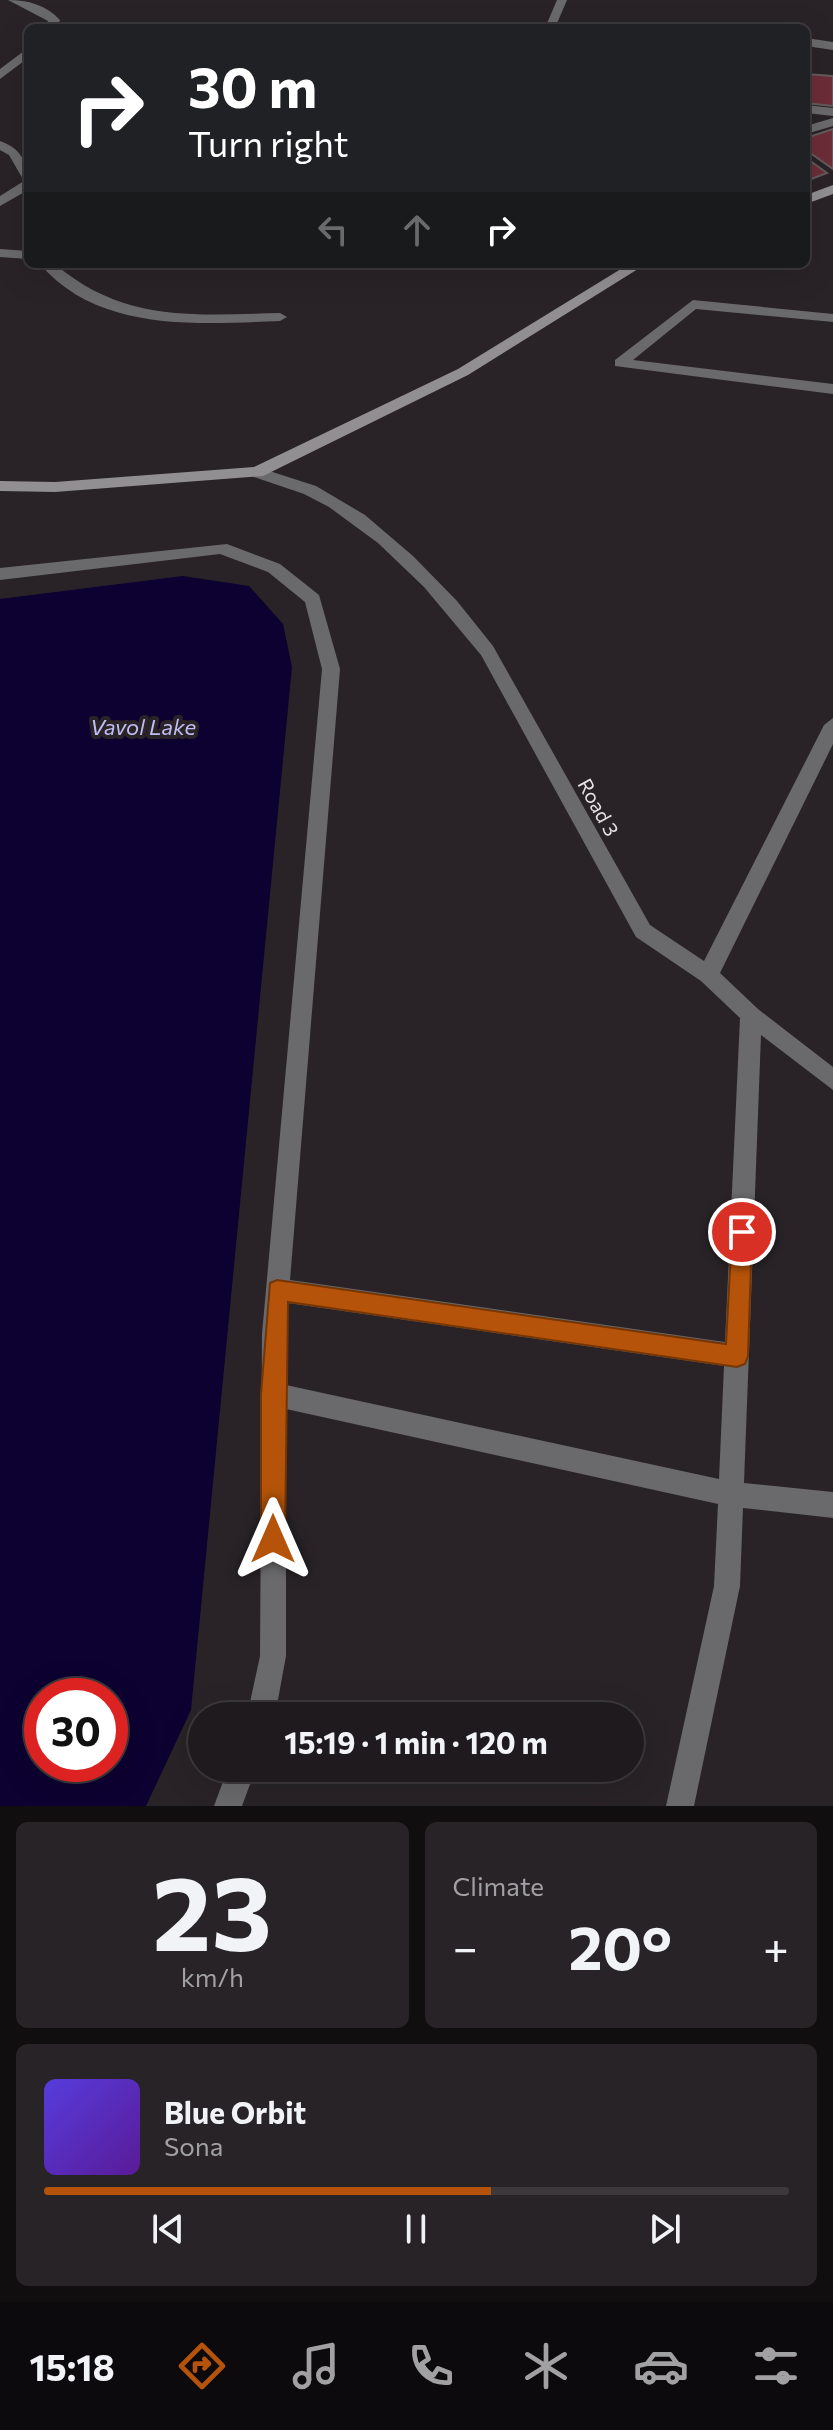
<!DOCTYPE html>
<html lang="en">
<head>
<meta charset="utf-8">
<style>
  :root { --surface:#1f1a1d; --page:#272326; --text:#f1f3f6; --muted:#a1a1a4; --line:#3c383b; --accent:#b45309 }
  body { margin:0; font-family:Commissioner,sans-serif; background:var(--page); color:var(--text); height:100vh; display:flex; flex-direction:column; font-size:30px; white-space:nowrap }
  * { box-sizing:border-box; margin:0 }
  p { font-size:26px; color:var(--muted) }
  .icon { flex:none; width:44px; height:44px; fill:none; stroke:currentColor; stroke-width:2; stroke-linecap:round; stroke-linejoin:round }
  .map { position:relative; height:1806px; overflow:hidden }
  .panel { display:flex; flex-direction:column; gap:16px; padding:16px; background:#110e10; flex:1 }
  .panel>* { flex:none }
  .top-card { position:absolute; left:24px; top:24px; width:786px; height:244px; border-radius:12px; box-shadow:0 8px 32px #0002,0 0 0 2px var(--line); background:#202124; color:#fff; overflow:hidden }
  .speed { position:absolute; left:24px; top:1678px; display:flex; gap:16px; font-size:40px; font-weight:700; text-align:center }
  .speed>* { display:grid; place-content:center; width:104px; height:104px; border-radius:50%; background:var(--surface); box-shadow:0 8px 32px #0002,0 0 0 2px var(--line); line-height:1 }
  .speed .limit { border:12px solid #d22; background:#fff; color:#111 }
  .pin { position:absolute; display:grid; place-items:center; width:68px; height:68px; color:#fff; margin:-34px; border:4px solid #fff; border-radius:50%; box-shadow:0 2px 8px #0007 }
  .me { position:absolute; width:88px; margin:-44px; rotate:0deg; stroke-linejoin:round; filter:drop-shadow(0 0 6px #0008) }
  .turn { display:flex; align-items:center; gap:28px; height:168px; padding:0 32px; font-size:36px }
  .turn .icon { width:104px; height:104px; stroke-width:2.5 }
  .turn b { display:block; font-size:56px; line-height:68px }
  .lanes { display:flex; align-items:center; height:76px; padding:0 32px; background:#0003; justify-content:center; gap:40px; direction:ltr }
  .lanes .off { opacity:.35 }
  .big { font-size:60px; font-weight:700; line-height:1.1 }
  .panel .card { flex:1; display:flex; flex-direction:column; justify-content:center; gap:12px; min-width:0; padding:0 28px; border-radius:12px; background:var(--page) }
  .panel .dial { align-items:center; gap:0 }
  .dial b { font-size:104px; line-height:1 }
  .song { display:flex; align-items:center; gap:24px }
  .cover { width:96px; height:96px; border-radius:12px; background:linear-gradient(135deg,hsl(250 70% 55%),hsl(270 70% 35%)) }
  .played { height:8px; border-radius:4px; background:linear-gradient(90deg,var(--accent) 60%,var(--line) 60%) }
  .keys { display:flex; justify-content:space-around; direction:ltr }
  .heat { display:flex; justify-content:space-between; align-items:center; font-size:44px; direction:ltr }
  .panel .tiles { flex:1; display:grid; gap:16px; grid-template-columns:1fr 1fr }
  .card:last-child { grid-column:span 2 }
  .trip { position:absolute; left:188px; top:1702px; width:456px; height:80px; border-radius:40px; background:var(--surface); box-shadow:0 8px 32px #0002,0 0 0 2px var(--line); font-weight:700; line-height:80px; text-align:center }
  .tab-bar { display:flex; height:128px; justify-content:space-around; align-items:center; background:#0c0a0c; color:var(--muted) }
  .tab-bar .icon { width:56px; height:56px }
  .tab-bar .current { color:var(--accent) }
  .tab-bar b { font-size:36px; color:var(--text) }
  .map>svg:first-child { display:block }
  .water { fill:#0d0131; fill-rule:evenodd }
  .building { fill:#6c2d38; stroke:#635a5b; stroke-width:2 }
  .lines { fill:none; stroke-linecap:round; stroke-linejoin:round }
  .lane { fill:#6a696b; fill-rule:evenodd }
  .street { fill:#6a696b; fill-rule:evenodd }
  .secondary { fill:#928f93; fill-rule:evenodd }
  .route { fill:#b45309; stroke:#753606; stroke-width:2 }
  .labels { text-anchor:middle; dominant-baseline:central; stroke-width:8; stroke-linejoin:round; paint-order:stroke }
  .street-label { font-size:20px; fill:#e8e3e6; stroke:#292327 }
  .water-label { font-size:22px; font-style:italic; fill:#bebef2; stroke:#292327 }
</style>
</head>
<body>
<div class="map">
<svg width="833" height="1806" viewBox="0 0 833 1806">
  <rect width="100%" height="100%" fill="#292327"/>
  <path class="water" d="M183 576 249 586 283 624 292 667 191 1710 146 1806H0V599ZM42 1696H110V1764H42Z"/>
  <g class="building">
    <path d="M806 74 833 76V106L806 103Z"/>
    <path d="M833 129V169L806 150V138Z"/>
    <path d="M806 158 827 173 806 181Z"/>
  </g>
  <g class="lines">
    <path class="lane" d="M557 0H567L555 28H545Z"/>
    <g class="street">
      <path d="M8 0C28 0 46 5 60 20L57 28H45L48 21Z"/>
      <path d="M671 22 689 25 691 28H666L667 23Z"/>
      <path d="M806 38 833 42V50L806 46Z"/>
      <path d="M28 48V58L0 79V69Z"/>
      <path d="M806 105 833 108V116L806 113Z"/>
      <path d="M833 118V126L806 134V126Z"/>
      <path d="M0 141C25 150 28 166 28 190L0 206V196L24 181 9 155 0 150Z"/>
      <path d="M0 249 28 251V259L0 257Z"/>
      <path d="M40 264H55C124 323 195 315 280 313L287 317 280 321C198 324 99 333 40 264Z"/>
      <path d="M693 300 833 314V322L696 309 633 360 833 384V394L615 366V360Z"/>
      <path d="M257 467 316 486 365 515 413 556 457 601 493 646 650 925 704 961 824 725 833 718V744L720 973 758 1009 833 1067V1090L761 1035 744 1483 833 1492V1518L743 1508 740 1586 694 1806H666L714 1586 718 1504 286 1409V1656L275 1716H247L260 1656 262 1334 322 669 305 602 268 572 220 554 0 580V568L227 544 280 564 319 595 340 669 290 1280 725 1342 740 1018 701 981 636 937 481 655 424 587 378 543 329 507 304 494 251 476V468ZM288 1303 724 1366 719 1479 286 1385Z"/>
      <path d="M228 1768H256L242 1806H214Z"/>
    </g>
    <g class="secondary">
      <path d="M833 185V194L806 204V195Z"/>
      <path d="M629 264H646L468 375 263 476 55 492 0 491V481L55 482 254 467 458 369Z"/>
    </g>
  </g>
  <path class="route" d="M742 1222 749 1225 752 1232 748 1356 745 1364 737 1367 288 1302 285 1539 281 1548 273 1551 264 1548 261 1539V1394L270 1283 277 1280 726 1344 732 1232 735 1225Z"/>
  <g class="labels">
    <g class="street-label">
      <text transform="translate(599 807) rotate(61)">Road 3</text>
    </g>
    <g class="water-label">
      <text x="143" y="726">Vavol Lake</text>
    </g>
  </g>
</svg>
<div class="speed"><div class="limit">30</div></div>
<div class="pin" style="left:742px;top:1232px;background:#d93025"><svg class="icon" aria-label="arrive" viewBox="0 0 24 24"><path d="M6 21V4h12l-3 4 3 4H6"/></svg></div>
<svg class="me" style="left:273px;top:1539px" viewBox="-20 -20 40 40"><path d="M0-17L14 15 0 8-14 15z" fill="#b45309" stroke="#fff" stroke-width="4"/></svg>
<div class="trip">15:19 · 1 min · 120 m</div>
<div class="top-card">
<div class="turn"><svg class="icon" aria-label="right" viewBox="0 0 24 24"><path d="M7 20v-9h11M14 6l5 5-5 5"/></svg><div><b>30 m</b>Turn right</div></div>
<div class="lanes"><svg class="icon off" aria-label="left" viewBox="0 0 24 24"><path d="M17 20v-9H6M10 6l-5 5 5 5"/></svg><svg class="icon off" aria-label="ahead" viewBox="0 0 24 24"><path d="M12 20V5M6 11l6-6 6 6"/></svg><svg class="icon" aria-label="right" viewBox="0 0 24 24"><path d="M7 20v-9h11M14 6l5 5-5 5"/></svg></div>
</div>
</div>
<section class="panel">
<div class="tiles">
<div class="card dial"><b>23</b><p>km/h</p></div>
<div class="card"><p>Climate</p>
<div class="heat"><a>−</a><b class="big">20°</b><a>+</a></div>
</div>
<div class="card">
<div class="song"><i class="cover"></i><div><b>Blue Orbit</b><p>Sona</p></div></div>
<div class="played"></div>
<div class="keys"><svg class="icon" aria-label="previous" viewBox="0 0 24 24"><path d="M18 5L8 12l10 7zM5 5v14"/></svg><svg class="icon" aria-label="pause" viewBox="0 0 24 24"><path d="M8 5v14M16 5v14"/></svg><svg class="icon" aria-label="next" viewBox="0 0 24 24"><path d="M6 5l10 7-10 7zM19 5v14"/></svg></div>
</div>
</div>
</section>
<nav class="tab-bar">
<b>15:18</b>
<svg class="icon current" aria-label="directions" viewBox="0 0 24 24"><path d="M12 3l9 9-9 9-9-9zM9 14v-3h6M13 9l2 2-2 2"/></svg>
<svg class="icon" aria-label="music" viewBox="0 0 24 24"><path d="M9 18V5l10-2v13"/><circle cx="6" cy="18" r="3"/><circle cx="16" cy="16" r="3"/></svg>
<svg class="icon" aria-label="phone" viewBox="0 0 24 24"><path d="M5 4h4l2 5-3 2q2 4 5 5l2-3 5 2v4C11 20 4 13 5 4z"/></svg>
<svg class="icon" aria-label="climate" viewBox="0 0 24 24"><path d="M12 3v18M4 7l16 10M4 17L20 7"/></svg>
<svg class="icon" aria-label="car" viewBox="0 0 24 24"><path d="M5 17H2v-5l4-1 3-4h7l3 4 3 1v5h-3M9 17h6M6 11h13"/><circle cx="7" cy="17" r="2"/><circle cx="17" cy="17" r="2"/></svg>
<svg class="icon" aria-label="filters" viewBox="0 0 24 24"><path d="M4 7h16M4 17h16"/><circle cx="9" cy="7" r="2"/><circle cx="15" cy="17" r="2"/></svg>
</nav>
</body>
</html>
